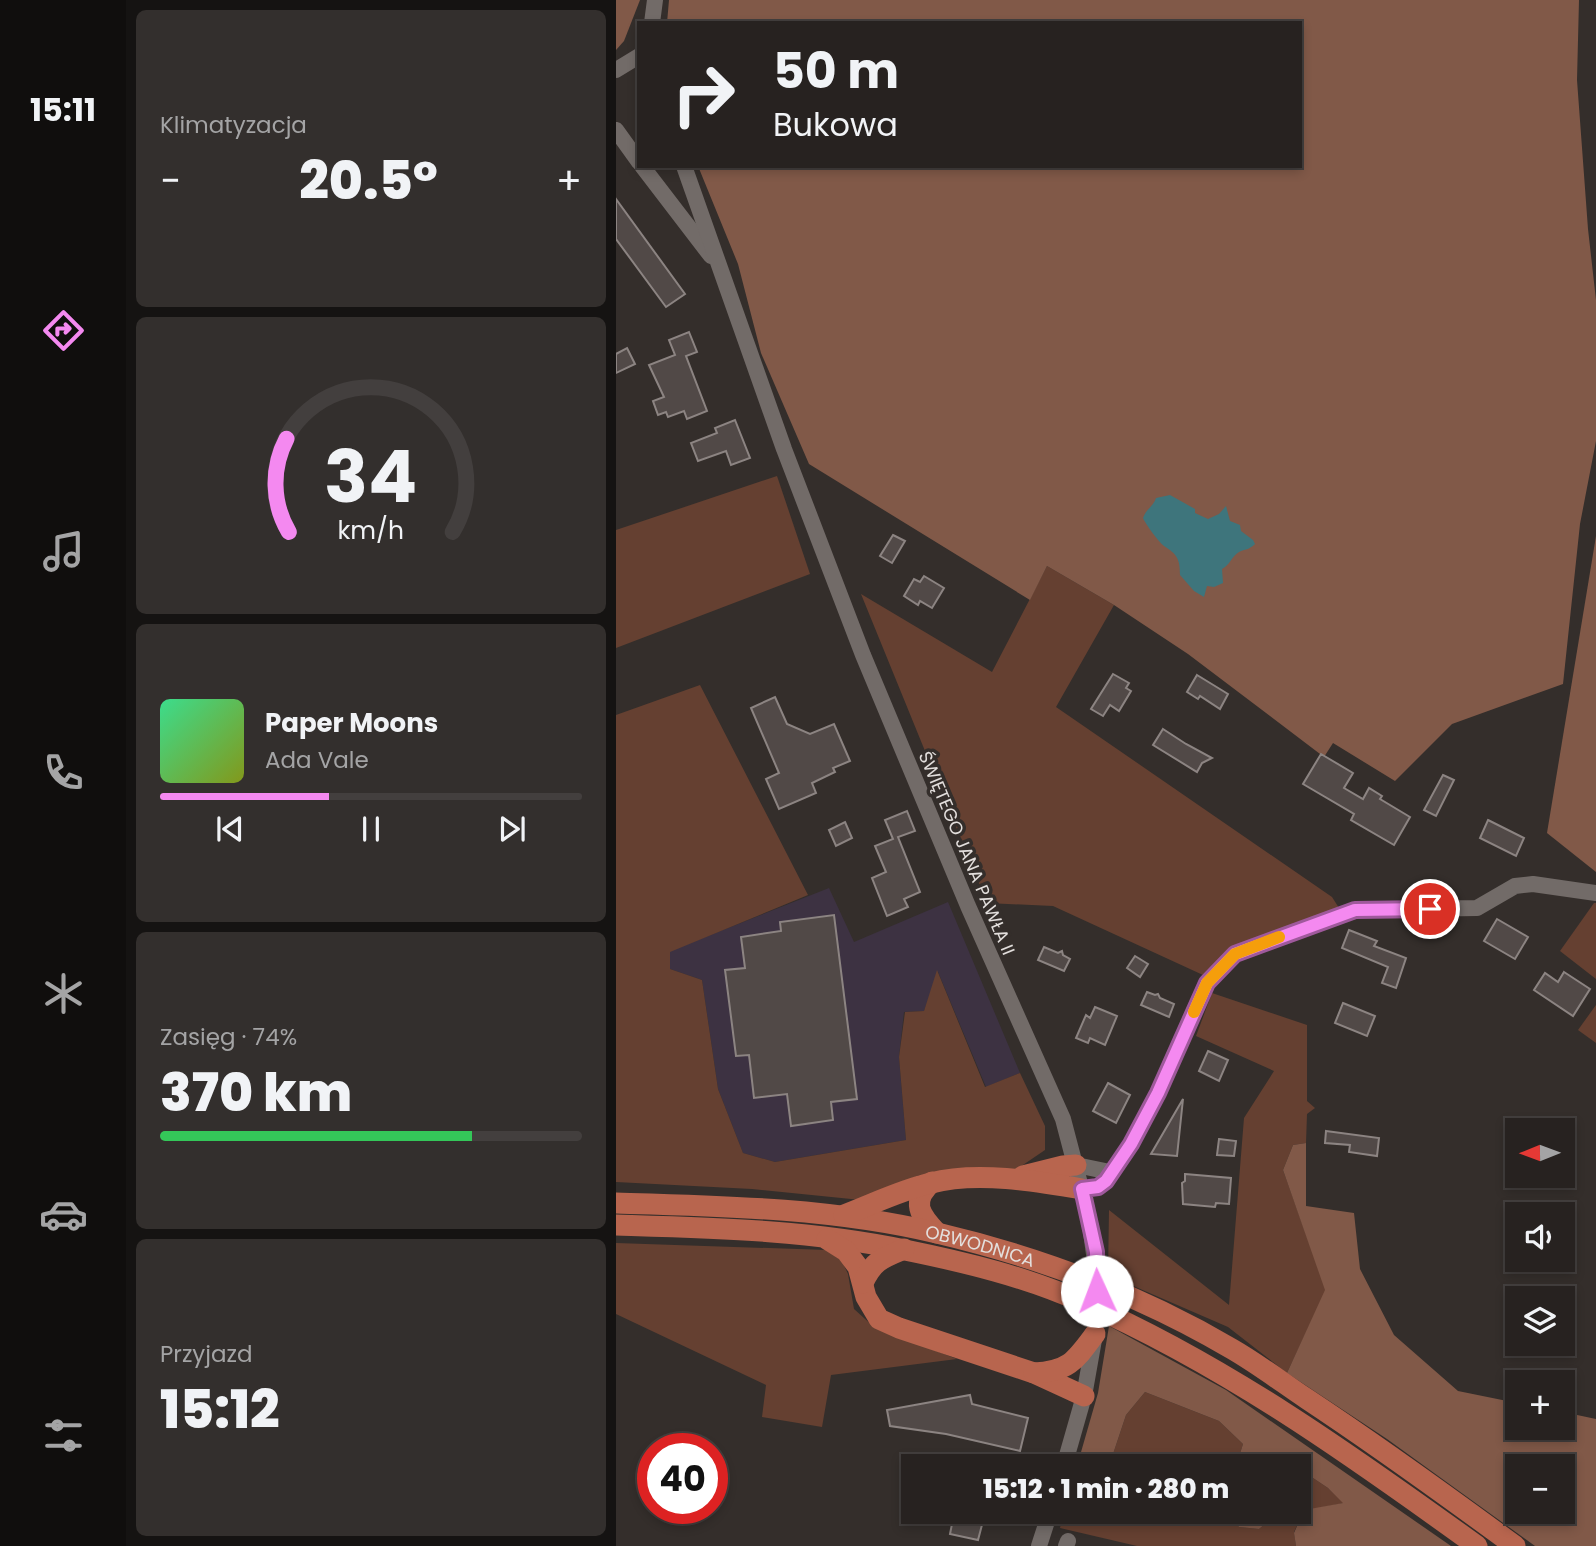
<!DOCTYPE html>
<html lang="pl">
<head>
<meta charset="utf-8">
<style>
  :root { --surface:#272220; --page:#332f2d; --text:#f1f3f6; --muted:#a4a4a5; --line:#433f3e; --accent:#f489f0 }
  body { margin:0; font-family:Poppins,sans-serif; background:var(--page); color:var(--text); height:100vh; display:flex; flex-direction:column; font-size:26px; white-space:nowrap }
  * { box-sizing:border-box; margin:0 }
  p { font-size:23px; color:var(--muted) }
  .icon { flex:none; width:38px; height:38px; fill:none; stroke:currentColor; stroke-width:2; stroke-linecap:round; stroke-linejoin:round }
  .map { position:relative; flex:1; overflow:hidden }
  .details { display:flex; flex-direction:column; gap:10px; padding:10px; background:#151312; width:490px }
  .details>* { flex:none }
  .hud { position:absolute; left:21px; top:21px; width:665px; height:147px; border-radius:0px; box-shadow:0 4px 10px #0003,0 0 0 2px var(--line); background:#272220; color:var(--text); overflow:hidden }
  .needle { width:46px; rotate:269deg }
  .fabs { position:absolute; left:889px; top:1118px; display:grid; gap:14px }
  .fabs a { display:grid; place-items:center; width:70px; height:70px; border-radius:0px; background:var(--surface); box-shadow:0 4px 10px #0003,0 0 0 2px var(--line); font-size:35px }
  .speed { position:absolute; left:21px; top:1433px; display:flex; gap:14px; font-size:35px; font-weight:700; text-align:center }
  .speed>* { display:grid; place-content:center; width:91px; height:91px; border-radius:50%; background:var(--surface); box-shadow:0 4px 10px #0003,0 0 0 2px var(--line); line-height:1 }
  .speed .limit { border:10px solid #d22; background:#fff; color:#111 }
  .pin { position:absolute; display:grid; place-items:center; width:60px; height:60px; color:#fff; margin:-30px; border:4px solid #fff; border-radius:50%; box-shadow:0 2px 7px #0007 }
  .me { position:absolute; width:77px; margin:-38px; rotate:358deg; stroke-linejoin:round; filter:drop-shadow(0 0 5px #0008) }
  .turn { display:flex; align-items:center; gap:24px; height:147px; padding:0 21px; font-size:32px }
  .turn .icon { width:91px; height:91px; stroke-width:2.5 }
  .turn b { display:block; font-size:49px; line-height:60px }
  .big { font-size:52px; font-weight:800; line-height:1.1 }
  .details .tile { flex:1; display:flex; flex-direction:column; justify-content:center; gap:10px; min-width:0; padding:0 24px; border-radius:10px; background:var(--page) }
  .details .dial { align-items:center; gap:0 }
  .dial svg { height:182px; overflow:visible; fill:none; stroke:var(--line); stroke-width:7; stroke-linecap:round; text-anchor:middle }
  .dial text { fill:var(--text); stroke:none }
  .song { display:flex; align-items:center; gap:21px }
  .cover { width:84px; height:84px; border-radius:10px; background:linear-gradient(135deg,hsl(150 70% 55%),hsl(70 70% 35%)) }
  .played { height:7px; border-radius:4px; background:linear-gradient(90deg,var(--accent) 40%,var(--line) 40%) }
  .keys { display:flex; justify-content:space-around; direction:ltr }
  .heat { display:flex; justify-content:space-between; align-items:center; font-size:38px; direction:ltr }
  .charge { height:10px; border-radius:5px; background:linear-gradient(90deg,#34c759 74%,var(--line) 0) }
  .trip { position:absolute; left:285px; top:1454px; width:410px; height:70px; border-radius:0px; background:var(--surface); box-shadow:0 4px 10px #0003,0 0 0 2px var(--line); font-weight:800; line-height:70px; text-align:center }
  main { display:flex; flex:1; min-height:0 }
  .menu { display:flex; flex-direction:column; width:126px; justify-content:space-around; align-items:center; background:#100e0d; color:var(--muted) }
  .menu .icon { width:49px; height:49px }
  .menu .on { color:var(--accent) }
  .menu b { font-size:32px; color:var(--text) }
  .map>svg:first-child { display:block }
  .industrial { fill:#3d3242 }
  .green { fill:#654031 }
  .forest { fill:#815948; fill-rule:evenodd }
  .water { fill:#3e757c }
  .building { fill:#514947; stroke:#8c8482; stroke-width:2 }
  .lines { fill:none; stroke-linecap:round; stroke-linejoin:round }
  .minor { stroke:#726b68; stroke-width:16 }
  .major { stroke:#b8654e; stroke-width:21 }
  .route-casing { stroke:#9f599c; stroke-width:18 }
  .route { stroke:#f489f0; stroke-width:12 }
  .slow { stroke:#f59e0b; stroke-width:12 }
  .labels { text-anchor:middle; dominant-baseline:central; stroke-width:7; stroke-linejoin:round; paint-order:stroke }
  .street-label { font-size:18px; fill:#e3dfdd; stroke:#342e2b }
</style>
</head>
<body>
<main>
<nav class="menu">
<b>15:11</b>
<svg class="icon on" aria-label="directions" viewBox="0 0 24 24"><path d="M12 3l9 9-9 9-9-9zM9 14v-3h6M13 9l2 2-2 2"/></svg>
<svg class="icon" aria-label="music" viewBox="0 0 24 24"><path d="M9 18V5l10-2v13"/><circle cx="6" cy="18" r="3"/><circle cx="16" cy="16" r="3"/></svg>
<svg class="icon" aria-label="phone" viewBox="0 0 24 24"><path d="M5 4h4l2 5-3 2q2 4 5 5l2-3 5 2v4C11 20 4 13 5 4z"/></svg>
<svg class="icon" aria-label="climate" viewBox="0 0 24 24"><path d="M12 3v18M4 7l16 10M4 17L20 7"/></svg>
<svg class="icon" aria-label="car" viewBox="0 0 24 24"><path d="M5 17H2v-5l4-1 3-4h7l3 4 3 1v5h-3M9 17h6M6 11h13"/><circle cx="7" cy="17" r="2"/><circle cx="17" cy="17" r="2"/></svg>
<svg class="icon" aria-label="filters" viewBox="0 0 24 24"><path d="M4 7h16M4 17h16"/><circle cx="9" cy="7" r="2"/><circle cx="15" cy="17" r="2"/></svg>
</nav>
<section class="details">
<div class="tile"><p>Klimatyzacja</p>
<div class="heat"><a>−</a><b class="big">20.5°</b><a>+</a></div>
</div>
<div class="tile dial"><svg viewBox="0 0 100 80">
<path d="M14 69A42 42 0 1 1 86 69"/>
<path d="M14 69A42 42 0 0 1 13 28" stroke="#f489f0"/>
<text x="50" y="56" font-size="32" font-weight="700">34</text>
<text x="50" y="72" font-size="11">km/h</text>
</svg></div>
<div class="tile">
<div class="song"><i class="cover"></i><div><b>Paper Moons</b><p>Ada Vale</p></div></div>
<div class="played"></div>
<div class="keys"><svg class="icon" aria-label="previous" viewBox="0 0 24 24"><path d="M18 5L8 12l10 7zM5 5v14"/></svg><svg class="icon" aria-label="pause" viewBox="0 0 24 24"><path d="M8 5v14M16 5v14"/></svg><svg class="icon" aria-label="next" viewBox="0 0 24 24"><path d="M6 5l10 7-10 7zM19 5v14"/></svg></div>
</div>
<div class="tile"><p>Zasięg · 74%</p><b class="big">370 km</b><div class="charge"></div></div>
<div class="tile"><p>Przyjazd</p><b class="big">15:12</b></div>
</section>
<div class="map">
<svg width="980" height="1546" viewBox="0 0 980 1546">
  <rect width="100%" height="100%" fill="#342e2b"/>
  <path class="industrial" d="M213 888 238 942 332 902 404 1073 370 1087 322 972 308 1011 288 1012 283 1057 290 1140 159 1162 127 1153 102 1089 86 980 54 969V951Z"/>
  <g class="green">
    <path d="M161 476 194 574 0 648V530Z"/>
    <path d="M431 566 498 605 440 707 716 897 723 908 622 944 587 975 437 906 371 903 245 594 376 672Z"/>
    <path d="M84 685 192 895 54 952V969L86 980 102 1089 127 1153 159 1162 290 1140 283 1057 289 1012 308 1011 321 970 369 1087 404 1073 429 1126V1150L401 1169 303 1175 245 1200 136 1189 0 1182V715Z"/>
    <path d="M978 903H980V979L944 951Z"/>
    <path d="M596 993 691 1025V1101L699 1108 691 1114 690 1143 677 1145 667 1170 710 1290 671 1373 612 1327 492 1275 493 1210 613 1305 628 1118 658 1071 580 1036Z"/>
    <path d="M980 1005V1043L962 1030Z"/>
    <path d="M0 1243 211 1250 226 1261 232 1274 238 1309 258 1327 341 1359 215 1375 206 1427 146 1417 150 1385 0 1314Z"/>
    <path d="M529 1392 603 1421 627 1444 620 1466H490L496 1457 510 1415Z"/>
    <path d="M685 1470 712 1488 728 1503 688 1511 678 1532 680 1546H521L444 1528 448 1512H609L623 1527 643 1529 664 1512H682L683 1478Z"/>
  </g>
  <g class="forest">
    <path d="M0 0H24L8 41 0 50Z"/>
    <path d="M53 0H963L961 80 972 229 980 300V441L964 524 947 684 836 724 779 781 717 743 708 757 572 654 498 605 431 566 414 600 193 464 145 353 122 264 82 166H684V23H51Z"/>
    <path d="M980 536V872L931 833Z"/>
    <path d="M690 1143V1206L738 1213 744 1269 778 1335 842 1391 901 1403V1428H947V1412L980 1419V1546H919L771 1439 671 1373 709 1290 667 1170 677 1145ZM901 1466H947V1512H901Z"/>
    <path d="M493 1326 610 1390 835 1546H680L678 1533 688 1510 727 1503 712 1488 685 1470 683 1478 682 1466H620L627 1444 603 1421 529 1392 510 1415 496 1457 490 1466H461L482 1393Z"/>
    <path d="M609 1512H664L643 1529 623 1527Z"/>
  </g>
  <path class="water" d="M554 495 579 509V513L592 519 603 514 610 506 614 521 624 525 625 531 637 540 639 544C633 550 629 549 623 552 616 556 614 565 606 569L607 583 598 587 591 586 588 597 578 591 564 575C564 559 561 554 548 546 543 542 530 525 527 518 530 509 537 507 540 498Z"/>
  <g class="building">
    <path d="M0 199 69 294 50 307 0 239Z"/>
    <path d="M73 332 81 352 70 356 91 411 71 419 68 411 52 417 50 412 42 415 37 401 48 397 33 365 59 355 53 340Z"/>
    <path d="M11 348 19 364 0 373V354Z"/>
    <path d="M119 420 134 458 115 465 110 451 82 461 75 443 101 433 99 428Z"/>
    <path d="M277 535 289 541 276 563 264 556Z"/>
    <path d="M308 576 328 588 316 608 304 601 302 605 288 596 298 579 304 582Z"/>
    <path d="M497 674 513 683 510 688 515 691 503 711 494 705 487 716 475 709Z"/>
    <path d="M581 675 612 694 604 709 584 696 582 699 571 692Z"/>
    <path d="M159 697 171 724 194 734 218 724 234 761 217 768 219 772 196 783 200 793 163 809 150 779 163 773 135 708Z"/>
    <path d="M547 729 570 744 596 758 586 763 581 772 537 745Z"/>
    <path d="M705 754 737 773 728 788 747 799 753 788 766 796 764 799 794 817 778 845 735 820 738 814 687 784Z"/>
    <path d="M827 775 838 780 820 816 808 810Z"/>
    <path d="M291 811 299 831 282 837 304 892 288 899 292 907 271 916 256 878 270 872 259 846 277 839 269 820Z"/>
    <path d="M872 820 908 838 900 856 864 838Z"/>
    <path d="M229 822 236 838 220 846 213 830Z"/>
    <path d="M218 915 241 1099 215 1102 217 1120 175 1126 171 1094 138 1098 133 1055 120 1056 109 970 129 968 125 937 165 931 164 922Z"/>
    <path d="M881 919 912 937 899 959 868 941Z"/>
    <path d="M733 930 761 941 758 946 790 958 780 988 766 983 772 967 726 948Z"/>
    <path d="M428 947 442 953 446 951 447 955 454 959 448 971 422 960Z"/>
    <path d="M519 956 532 964 524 977 511 968Z"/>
    <path d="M948 972 974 989 957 1016 918 990 929 973 942 982Z"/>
    <path d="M531 992 539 995 542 994 544 998 558 1004 553 1017 525 1005Z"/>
    <path d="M727 1003 759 1016 751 1036 719 1023Z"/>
    <path d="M479 1007 501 1016 489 1045 474 1038 472 1043 460 1038 470 1015 474 1018Z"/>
    <path d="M592 1051 612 1060 603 1081 583 1071Z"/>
    <path d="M492 1083 514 1095 500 1123 477 1111Z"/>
    <path d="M567 1099 561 1156 535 1154Z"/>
    <path d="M710 1131 763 1138 761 1156 733 1152 734 1145 709 1143Z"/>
    <path d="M603 1139 620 1141 618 1156 601 1155Z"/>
    <path d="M569 1174 615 1178 613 1204 600 1203 599 1207 567 1204 566 1183 569 1181Z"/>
    <path d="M354 1395 356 1404 412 1418 404 1451 330 1434 274 1426 271 1410Z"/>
    <path d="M338 1514 367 1521 362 1540 334 1534Z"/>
  </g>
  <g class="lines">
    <g class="minor">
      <path d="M36 23 39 0"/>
      <path d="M0 70 23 56"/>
      <path d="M0 130 23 162"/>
      <path d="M26 166 95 256"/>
      <path d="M68 166 168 449 247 655 352 906 447 1119 473 1218 481 1276 479 1334 468 1396 448 1466"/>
      <path d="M460 1165 494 1172"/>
      <path d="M466 1189 482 1187 490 1181 515 1144 542 1093 591 983 619 954 739 910 861 908 899 886 917 884 980 893"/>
      <path d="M423 1546 434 1512"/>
      <path d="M450 1546 452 1541"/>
    </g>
    <g class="major">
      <path d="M407 1176 447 1166 460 1165"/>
      <path d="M316 1182C294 1202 304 1215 321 1233"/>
      <path id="s1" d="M0 1203C107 1206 216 1208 321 1233 423 1257 526 1296 616 1349 642 1364 667 1383 691 1399 762 1446 831 1496 899 1546"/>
      <path d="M228 1215C257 1204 285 1190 315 1183 360 1171 420 1181 466 1189"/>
      <path d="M0 1225C97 1228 194 1230 289 1250 348 1262 411 1277 466 1302 609 1365 735 1455 861 1546"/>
      <path d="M211 1239 230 1251 242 1267 250 1297 263 1319 283 1328 418 1373 468 1396"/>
      <path d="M247 1283C257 1261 266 1258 288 1249"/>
      <path d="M418 1373C453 1371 459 1361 479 1334"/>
    </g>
  </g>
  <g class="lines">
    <g class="route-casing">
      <path id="route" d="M481 1291 480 1252 466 1189 482 1187 490 1181 515 1144 542 1093 591 983 619 954 739 910 814 909"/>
    </g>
    <use href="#route" class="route"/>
    <path class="slow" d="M578 1012 591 983 619 954 663 937"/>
  </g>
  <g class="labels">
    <g class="street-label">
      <text transform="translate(351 853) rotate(67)">ŚWIĘTEGO JANA PAWŁA II</text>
      <text stroke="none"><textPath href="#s1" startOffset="368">OBWODNICA</textPath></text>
    </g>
  </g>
</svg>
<div class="fabs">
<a><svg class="needle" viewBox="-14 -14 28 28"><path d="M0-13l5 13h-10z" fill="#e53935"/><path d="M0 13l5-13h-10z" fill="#a4a4a5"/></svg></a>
<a><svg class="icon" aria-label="sound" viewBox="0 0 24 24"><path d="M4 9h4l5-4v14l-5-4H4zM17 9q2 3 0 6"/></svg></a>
<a><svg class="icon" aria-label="layers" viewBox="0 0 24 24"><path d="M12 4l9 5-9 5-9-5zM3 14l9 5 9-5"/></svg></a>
<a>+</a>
<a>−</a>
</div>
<div class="speed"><div class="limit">40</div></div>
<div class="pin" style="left:814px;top:909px;background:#d93025"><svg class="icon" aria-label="arrive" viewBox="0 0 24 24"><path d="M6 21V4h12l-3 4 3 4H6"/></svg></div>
<svg class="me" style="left:481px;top:1291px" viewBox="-20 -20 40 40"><circle r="19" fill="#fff"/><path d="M0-13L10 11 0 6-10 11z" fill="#f489f0"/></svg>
<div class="trip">15:12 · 1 min · 280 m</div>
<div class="hud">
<div class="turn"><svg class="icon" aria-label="right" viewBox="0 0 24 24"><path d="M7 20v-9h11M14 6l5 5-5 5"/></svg><div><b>50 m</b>Bukowa</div></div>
</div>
</div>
</main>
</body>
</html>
